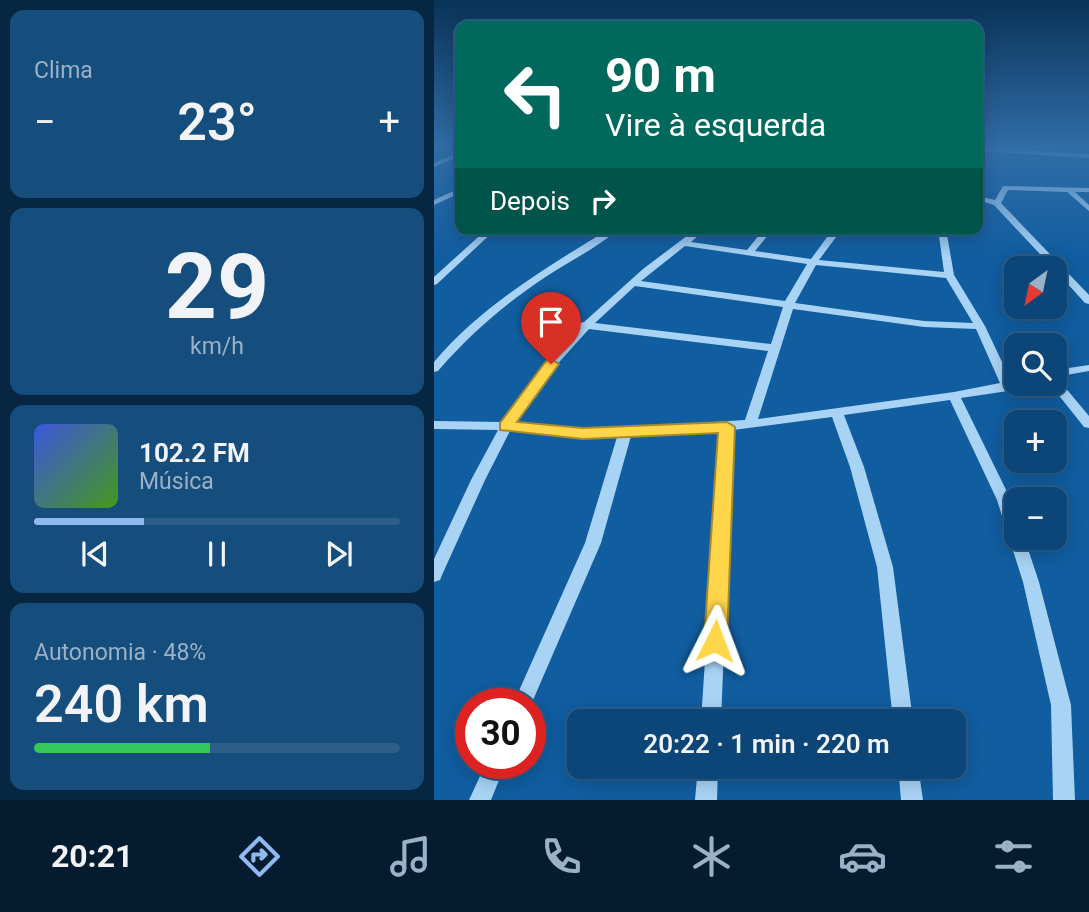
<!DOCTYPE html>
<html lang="pt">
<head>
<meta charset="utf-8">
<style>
  :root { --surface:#0c4678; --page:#154d7d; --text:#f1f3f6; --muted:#9ab1c6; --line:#2c5e8a; --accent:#90b9f0 }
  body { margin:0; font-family:Roboto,sans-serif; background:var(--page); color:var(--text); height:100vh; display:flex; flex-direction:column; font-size:26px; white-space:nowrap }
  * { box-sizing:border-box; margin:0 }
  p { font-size:23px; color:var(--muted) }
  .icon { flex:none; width:38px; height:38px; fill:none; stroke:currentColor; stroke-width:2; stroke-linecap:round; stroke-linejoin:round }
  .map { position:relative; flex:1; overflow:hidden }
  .drawer { display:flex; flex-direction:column; gap:10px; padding:10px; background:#072642; width:434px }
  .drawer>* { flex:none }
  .guide { position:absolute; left:21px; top:21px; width:528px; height:214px; border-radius:14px; box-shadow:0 4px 18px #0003,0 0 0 2px var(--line); background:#00695c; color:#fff; overflow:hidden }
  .needle { width:46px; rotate:213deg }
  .buttons { position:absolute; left:570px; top:256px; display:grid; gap:14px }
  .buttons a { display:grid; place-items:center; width:63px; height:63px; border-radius:14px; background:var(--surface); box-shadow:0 4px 18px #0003,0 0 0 2px var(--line); font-size:35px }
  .speed { position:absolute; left:21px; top:688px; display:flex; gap:14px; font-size:35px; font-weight:700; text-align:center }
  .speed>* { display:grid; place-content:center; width:91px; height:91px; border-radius:50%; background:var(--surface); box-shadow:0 4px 18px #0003,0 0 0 2px var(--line); line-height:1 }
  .speed .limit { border:10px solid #d22; background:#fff; color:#111 }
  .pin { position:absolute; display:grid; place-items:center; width:60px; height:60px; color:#fff; margin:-72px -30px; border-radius:50% 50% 50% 0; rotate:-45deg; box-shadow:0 0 7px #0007 }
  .pin .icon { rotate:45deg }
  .me { position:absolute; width:77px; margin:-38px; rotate:3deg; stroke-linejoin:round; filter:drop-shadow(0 0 5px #0008) }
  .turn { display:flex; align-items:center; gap:24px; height:147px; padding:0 35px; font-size:32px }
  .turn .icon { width:91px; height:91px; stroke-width:2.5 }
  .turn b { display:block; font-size:49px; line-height:60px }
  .then { display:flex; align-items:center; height:66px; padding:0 35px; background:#0003; gap:14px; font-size:26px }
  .big { font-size:52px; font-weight:600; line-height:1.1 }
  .drawer .tile { flex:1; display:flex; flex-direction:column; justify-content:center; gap:10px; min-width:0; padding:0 24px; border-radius:14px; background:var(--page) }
  .drawer .dial { align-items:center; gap:0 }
  .dial b { font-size:91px; line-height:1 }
  .song { display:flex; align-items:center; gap:21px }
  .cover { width:84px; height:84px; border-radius:10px; background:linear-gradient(135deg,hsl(230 70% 55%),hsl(100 70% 35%)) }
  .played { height:7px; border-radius:4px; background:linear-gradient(90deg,var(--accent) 30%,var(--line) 30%) }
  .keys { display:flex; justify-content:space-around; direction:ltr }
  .heat { display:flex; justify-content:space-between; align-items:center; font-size:38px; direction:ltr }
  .charge { height:10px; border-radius:5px; background:linear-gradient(90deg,#34c759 48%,var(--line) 0) }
  .trip { position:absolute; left:133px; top:709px; width:399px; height:70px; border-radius:14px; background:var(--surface); box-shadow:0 4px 18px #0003,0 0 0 2px var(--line); font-weight:600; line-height:70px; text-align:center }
  .dock { display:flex; height:112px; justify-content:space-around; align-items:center; background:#051c30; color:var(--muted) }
  .dock .icon { width:49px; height:49px }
  .dock .active { color:var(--accent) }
  .dock b { font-size:32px; color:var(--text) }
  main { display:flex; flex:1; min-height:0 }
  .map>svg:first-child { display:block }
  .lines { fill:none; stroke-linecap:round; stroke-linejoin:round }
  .minor { fill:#a8d3f5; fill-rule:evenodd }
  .route { fill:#ffd54a; stroke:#a68a30; stroke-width:2 }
</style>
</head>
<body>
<main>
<section class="drawer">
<div class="tile"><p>Clima</p>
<div class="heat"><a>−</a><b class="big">23°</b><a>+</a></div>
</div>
<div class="tile dial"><b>29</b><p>km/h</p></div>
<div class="tile">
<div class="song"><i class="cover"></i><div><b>102.2 FM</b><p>Música</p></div></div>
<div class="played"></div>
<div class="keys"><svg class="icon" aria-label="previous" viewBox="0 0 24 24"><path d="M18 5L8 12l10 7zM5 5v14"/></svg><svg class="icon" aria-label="pause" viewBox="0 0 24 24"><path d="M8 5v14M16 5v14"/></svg><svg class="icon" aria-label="next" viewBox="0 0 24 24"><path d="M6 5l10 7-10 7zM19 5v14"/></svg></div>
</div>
<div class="tile"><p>Autonomia · 48%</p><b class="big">240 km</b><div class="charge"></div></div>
</section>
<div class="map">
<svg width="655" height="800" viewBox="0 0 655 800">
  <rect width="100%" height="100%" fill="#105da0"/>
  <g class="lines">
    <g class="minor">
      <path d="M544 147 655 154V158L544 151Z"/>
      <path d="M26 152V156L0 167V163Z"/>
      <path d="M569 186 655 188V192H641L655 205V211L633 192 574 190 567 203 655 295V304L651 303 621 270V268H619L560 205 544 200V196L561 200Z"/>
      <path d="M26 188V193L0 205V200Z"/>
      <path d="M53 229H62L3 284 0 285V277Z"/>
      <path d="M175 229H185C164 247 136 261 113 276 72 303 36 334 4 371L0 372V362C48 305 112 268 175 229Z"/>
      <path d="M262 229H272L257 242 313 250 330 229H339L321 251 377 259 399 229H408L385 260 510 272 504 229H512L520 275 551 326 577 381 583 380V383H593L591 386 574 391 527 398 577 500 583 516V537H590L605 582 637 705 641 800H619L617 705 589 582 563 500 516 400 410 415 430 467 459 567 479 721H459L443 567 416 467 398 417 299 430 287 721H267L286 431 197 436 167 543 96 707V704H79L151 543 183 437 149 438 76 431 51 480 8 575 6 580 0 582V559L37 480 64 430 0 429V421L69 422 109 365 146 326V323L150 322 209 269ZM251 246 373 264 351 301 207 281ZM382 265 512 278 539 323 490 321 361 303ZM201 286 349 307 337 344 161 323ZM359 309 490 327 542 329 566 383 520 392 324 419ZM155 329 334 351 311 420 149 430 81 423 118 370Z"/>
      <path d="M655 365V371L621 377V370Z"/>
      <path d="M621 380H625L655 416V428L650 427 615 383H621Z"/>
      <path d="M52 763H72L57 800H35Z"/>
      <path d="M264 766H284L283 800H261Z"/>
      <path d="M464 766H484L489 800H467Z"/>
    </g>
  </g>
  <linearGradient id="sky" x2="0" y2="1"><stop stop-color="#093358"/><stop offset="0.57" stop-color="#316da7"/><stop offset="1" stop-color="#316da7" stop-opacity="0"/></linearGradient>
  <rect width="655" height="258" fill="url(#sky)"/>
  <path class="route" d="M117 359 125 364 83 422 149 428 293 422 301 427 293 641 289 648 281 651 273 648 270 641 284 433 149 439 66 430V423L112 361Z"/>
</svg>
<div class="buttons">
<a><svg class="needle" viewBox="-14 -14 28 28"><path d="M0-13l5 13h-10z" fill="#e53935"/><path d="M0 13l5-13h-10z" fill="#9ab1c6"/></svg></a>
<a><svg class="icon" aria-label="search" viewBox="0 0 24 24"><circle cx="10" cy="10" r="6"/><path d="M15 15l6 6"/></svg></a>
<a>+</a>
<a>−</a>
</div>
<div class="speed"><div class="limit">30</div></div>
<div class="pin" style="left:117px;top:364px;background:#d93025"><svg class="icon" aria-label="arrive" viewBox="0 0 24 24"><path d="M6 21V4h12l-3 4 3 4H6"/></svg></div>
<svg class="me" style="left:281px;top:641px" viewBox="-20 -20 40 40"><path d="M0-17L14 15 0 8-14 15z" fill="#ffd54a" stroke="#fff" stroke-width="4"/></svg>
<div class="trip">20:22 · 1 min · 220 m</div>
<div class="guide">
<div class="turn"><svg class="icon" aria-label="left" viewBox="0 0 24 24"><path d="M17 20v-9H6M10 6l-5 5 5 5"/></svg><div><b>90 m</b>Vire à esquerda</div></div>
<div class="then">Depois<svg class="icon" aria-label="right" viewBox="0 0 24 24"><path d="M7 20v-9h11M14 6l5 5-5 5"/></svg></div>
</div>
</div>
</main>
<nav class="dock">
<b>20:21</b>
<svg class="icon active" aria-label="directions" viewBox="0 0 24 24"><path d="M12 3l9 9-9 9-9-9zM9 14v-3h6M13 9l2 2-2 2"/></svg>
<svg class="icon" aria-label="music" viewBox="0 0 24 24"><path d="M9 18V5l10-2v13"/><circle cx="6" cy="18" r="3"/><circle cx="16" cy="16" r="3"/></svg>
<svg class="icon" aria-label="phone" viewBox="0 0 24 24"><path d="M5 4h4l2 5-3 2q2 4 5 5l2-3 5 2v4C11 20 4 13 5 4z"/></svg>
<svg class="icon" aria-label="climate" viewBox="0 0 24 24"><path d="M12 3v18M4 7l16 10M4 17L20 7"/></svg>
<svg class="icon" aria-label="car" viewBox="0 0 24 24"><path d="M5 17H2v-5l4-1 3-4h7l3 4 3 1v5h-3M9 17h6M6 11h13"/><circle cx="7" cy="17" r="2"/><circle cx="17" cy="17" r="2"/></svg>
<svg class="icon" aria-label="filters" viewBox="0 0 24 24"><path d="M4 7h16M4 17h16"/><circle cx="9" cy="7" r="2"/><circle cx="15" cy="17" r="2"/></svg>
</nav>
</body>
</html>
